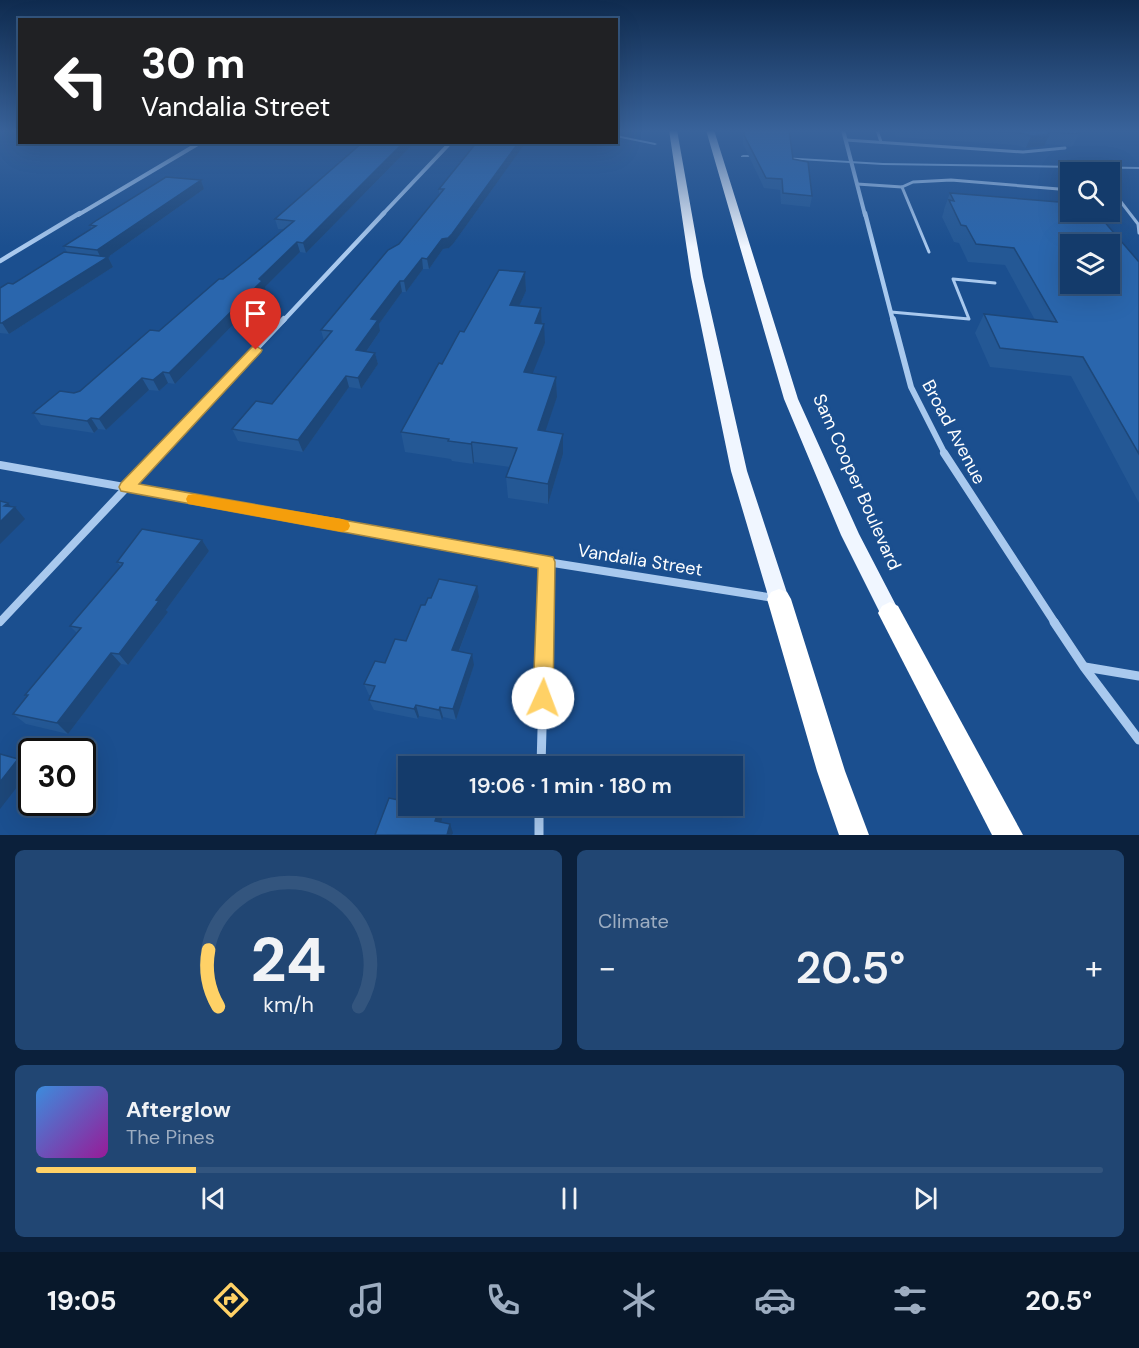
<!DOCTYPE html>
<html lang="en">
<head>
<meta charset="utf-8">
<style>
  :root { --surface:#143b6b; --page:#214673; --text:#f1f3f6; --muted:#9dadc1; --line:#33557e; --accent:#ffd166 }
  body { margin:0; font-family:"DM Sans",sans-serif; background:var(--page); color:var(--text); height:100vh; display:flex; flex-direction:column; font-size:22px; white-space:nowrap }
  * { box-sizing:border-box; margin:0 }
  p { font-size:20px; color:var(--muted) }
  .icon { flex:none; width:33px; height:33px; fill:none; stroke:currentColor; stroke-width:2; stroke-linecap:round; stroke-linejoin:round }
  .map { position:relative; height:835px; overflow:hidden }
  .panel { display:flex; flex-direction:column; gap:15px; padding:15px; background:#0b203b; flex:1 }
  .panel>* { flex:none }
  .guide { position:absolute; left:18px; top:18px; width:600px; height:126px; border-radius:0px; box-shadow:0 6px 24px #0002,0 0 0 2px var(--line); background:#202124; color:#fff; overflow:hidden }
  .tools { position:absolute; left:1060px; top:162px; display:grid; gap:12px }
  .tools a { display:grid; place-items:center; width:60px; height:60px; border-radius:0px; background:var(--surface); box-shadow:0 6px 24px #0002,0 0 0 2px var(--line); font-size:30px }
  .speed { position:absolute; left:18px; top:738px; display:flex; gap:12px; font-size:30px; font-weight:700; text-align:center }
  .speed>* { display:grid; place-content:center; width:78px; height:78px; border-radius:50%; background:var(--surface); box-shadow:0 6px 24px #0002,0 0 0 2px var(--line); line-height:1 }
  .speed .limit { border:3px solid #111; border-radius:9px; background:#fff; color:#111 }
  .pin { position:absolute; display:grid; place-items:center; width:51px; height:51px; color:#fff; margin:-62px -26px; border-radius:50% 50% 50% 0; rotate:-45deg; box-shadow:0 0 6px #0007 }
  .pin .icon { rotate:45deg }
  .me { position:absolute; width:66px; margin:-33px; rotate:2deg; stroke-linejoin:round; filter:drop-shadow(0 0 4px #0008) }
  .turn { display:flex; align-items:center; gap:21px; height:126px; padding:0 24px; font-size:27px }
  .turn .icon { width:78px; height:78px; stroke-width:2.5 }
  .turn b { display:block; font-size:42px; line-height:51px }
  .big { font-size:45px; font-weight:600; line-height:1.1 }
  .panel .widget { flex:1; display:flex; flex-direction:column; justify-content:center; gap:9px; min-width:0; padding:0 21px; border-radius:9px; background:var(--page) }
  .panel .dial { align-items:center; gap:0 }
  .dial svg { height:156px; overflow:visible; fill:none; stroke:var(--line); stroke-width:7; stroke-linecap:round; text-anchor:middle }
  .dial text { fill:var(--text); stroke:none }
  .song { display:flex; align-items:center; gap:18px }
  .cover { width:72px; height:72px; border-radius:9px; background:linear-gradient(135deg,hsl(210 70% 55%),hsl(300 70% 35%)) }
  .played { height:6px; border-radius:3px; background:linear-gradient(90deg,var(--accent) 15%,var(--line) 15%) }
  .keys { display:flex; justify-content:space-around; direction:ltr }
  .heat { display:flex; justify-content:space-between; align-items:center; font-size:33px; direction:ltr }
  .panel .tiles { flex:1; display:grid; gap:15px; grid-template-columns:1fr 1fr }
  .widget:last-child { grid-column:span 2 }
  .trip { position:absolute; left:398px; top:756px; width:345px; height:60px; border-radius:0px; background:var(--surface); box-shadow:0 6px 24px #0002,0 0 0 2px var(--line); font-weight:600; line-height:60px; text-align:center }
  .dock { display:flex; height:96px; justify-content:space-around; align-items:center; background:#08182b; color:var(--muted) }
  .dock .icon { width:42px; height:42px }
  .dock .current { color:var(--accent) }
  .dock b { font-size:27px; color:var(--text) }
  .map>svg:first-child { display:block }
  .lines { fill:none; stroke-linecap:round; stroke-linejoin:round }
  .stream { fill:#9cc4f0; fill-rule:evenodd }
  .service { stroke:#a9c9ee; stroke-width:3 }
  .minor-far4 { stroke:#a9c9ee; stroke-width:4 }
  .minor-far3 { stroke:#a9c9ee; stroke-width:4.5 }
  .minor-far2 { stroke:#a9c9ee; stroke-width:6 }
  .minor-far1 { stroke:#a9c9ee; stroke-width:8 }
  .minor { stroke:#a9c9ee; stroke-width:9 }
  .primary { fill:#f0f6ff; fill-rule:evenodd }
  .motorway { fill:#fff; fill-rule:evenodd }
  .wall { fill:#245895 }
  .shaded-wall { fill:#1d4779 }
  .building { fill:#2a66ad; stroke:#1d4779; stroke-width:1.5; fill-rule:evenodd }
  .route { fill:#ffd166; stroke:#a68842; stroke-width:1.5 }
  .slow { fill:#f59e0b }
  .labels { text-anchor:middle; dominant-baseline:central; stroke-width:6; stroke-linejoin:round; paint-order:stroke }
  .street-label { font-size:18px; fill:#fff; stroke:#1b4f8f }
</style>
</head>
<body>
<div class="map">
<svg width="1139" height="835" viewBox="0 0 1139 835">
  <rect width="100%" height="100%" fill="#1b4f8f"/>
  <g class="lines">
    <g class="stream">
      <path d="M616 135 655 143 657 144 655 145 616 137Z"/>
      <path d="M743 155H758L760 156 758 157H741V156Z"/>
      <path d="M781 157 883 163 1139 167V169L883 165 783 159 781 158Z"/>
    </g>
    <g class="service">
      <path d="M877 130 881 142"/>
      <path d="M846 140 1023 152 1065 148"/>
      <path d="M857 184 902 187 913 182 951 180 1071 190"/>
      <path d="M902 187 929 252"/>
      <path d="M1110 196 1121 202 1138 224 1139 233"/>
      <path d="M891 312 969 319 953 279 995 283"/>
    </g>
    <g class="minor-far4">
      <path d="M843 130 865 215"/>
      <path d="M78 215 201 142"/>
      <path d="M382 215 451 142"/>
    </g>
    <g class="minor-far3">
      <path d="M865 213 893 321"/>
      <path d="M0 261 80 213"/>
      <path d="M283 321 384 213"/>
    </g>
    <g class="minor-far2">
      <path d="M893 319 911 387 945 454"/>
      <path d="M157 454 284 319"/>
    </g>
    <g class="minor-far1">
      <path d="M944 453 1055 623"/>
      <path d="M0 465 547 562 774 598"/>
      <path d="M0 622 159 453"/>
      <path d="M545 623 547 562"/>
    </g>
    <g class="minor">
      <path d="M1054 622 1084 667 1139 740"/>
      <path d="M1085 667 1139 676"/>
      <path d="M541 766 545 622"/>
      <path d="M539 806V835"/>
    </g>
    <g class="primary">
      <path d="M669 130H677L703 277 747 471 789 599 786 605 779 607 772 605 769 599 731 471 691 277Z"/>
      <path d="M706 130H714L798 399 859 534 900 613 897 619 890 622 883 619 841 535 784 399Z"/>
    </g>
    <g class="motorway">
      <path d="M779 589 787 592 791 599 845 771 869 835H839L817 771 767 599 771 592Z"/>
      <path d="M890 602 898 606 1023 835H992L878 613 882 606Z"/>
    </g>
  </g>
  <g class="wall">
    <path d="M743 130H789L793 159 812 196 810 207 781 204 780 190 764 188 743 144Z"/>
    <path d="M894 130H1075L1079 134 1073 146 1045 144 1044 146 1026 148 1016 145 896 137Z"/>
    <path d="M363 142H415L306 253 300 252 265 287 266 291 175 384 168 383 159 391 149 390 106 430 98 429 94 433 41 425 33 413 80 391 159 331 247 260 284 229H278L275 219Z"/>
    <path d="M477 142H524V145L453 244 449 248 443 249 429 269H423L406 292H402L379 324 380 331 366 352 375 353 378 364 361 389 349 387 303 452 238 441 232 429 272 404 324 341 321 330 399 244 439 195V189Z"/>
    <path d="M201 180 204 189 108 257 113 267 9 334 0 333V288L13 284 67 252 64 246 92 229 90 225Z"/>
    <path d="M950 193 1139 262V503L1071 376 990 367 975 333 984 314 1035 320 1005 265 968 262 959 243 954 242 942 217 944 211V209Z"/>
    <path d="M525 272 526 291 519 306 541 308 542 323 545 343 532 373 556 377 557 397 545 431 563 454 548 504 508 498 506 477 510 467 474 462 473 464 452 461 451 459 405 452 401 432 442 364 464 332Z"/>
    <path d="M202 540 209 551 166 610 168 612 128 665 121 664 68 734 26 724 13 714 27 697 25 695 77 633 70 626 121 567 117 562Z"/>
    <path d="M479 597 459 651 474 665 456 720 443 717 442 720 419 716 418 719 374 710 369 700 371 695H369L364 684 406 641 425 605Z"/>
  </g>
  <g class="shaded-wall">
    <path d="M1050 134 1044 146 1026 148 1031 136Z"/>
    <path d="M404 142H415L306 253 303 243Z"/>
    <path d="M519 142H524V145L453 244 449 248 443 249 429 269 427 259 442 239Z"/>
    <path d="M201 180 204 189 108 257 113 267 9 334 2 323 102 260 97 250Z"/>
    <path d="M297 242 300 252 265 287 266 291 175 384 169 373 259 279Z"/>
    <path d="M422 258 423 269 406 292 404 281Z"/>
    <path d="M525 272 526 291 511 324 510 305Z"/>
    <path d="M400 281 402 292 379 324 380 331 359 362 356 350 371 319Z"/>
    <path d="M541 308 542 327 535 323Z"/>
    <path d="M544 324 545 343 525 392 524 372Z"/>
    <path d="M375 353 378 364 361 389 358 378Z"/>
    <path d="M163 372 168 383 159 391 153 380Z"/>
    <path d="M346 376 349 387 303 452 298 440Z"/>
    <path d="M556 377 557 397 539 450 538 430Z"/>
    <path d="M142 378 149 390 106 430 99 419Z"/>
    <path d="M91 418 98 429 94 433 87 421Z"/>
    <path d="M563 434V454L548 504V484Z"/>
    <path d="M472 442 474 462 473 464 471 444Z"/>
    <path d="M8 503 13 509 15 507 25 519 0 544V522L4 506Z"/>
    <path d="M202 540 209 551 166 610 168 612 128 665 119 654 156 600Z"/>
    <path d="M477 586 479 597 455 661 452 650Z"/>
    <path d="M111 653 121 664 68 734 57 723Z"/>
    <path d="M472 654 474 665 456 720 453 709Z"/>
    <path d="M416 705 419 716 418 719 414 709Z"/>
    <path d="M440 707 443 717 442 720 439 710Z"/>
    <path d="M18 759 31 769 0 809V782Z"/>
    <path d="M439 810 442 819 439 829 435 821Z"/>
    <path d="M450 824 453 833 452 835H447Z"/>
  </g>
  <g class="building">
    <path d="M744 130H789L793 159 808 162 812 196 783 193 782 179 766 178 744 135Z"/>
    <path d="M976 130H1075L1079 134 1047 132 1050 134 1031 136 1021 133Z"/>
    <path d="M363 142H404L303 243 297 242 259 279 262 281 169 373 163 372 153 380 142 378 99 419 91 418 87 421 33 413 60 391 74 393 80 391 150 330 159 331 219 279H223L247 260 294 221 275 219Z"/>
    <path d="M477 142H519L452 234 448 238 442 239 427 259 422 258 404 281H400L371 319 378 320 356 350 375 353 358 378 346 376 298 440 232 429 256 401 272 404 332 331 321 330 388 250 399 244 444 189H439Z"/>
    <path d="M166 177 201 180 97 250 64 246 96 226 90 225 97 220Z"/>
    <path d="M950 193 1071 203V212H1096L1139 262V454L1083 357 1000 348 984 314 1057 322 1014 248 976 244 966 226 961 225 949 200 954 201ZM1071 244H1110V284H1071Z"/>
    <path d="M64 252 108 257 2 323H0V288L8 283 13 284Z"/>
    <path d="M499 270 525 272 510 305 541 308 535 323 544 324 524 372 556 377 538 430 563 434 548 484 506 477 517 448 472 442 471 444 448 441 449 439 401 432 439 363 442 364 460 331 464 332Z"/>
    <path d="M0 501 8 503 4 506 15 507 0 522Z"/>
    <path d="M142 529 202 540 156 600 159 601 119 654 111 653 57 723 13 714 28 695H25L81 628 70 626 122 565 123 563 117 562Z"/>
    <path d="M439 579 477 586 452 650 472 654 453 709 440 707 439 710 416 705 414 709 369 700 375 686 364 684 375 661 385 663 395 639 406 641 421 605H425L428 598H431Z"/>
    <path d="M0 754 18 759 0 782Z"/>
    <path d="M389 798 408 802V806H421L439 810 435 821 450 824 447 835H375Z"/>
  </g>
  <linearGradient id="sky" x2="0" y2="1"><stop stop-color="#0f2b4f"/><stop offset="0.53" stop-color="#39639b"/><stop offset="1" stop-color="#39639b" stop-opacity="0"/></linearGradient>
  <rect width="1139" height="247" fill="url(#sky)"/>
  <path class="route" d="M256 346 262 350 261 352 139 484 553 557 555 562 553 698 550 705 543 708 536 705 533 698 538 568 121 491 119 487 121 483 252 347Z"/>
  <path class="slow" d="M194 494 342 519 348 521 350 526 348 530 342 532 194 505 188 504 186 499 188 495Z"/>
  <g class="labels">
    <g class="street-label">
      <text transform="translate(954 432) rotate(62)">Broad Avenue</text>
      <text transform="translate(857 482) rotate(66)">Sam Cooper Boulevard</text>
      <text transform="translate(640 560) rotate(9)">Vandalia Street</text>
    </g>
  </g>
</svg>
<div class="tools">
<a><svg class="icon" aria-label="search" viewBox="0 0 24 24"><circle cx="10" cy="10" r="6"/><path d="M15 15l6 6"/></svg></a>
<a><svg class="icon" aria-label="layers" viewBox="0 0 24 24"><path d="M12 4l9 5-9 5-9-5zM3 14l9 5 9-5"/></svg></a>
</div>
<div class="speed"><div class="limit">30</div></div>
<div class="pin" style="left:256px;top:350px;background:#d93025"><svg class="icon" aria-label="arrive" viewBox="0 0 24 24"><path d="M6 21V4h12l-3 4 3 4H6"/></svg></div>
<svg class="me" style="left:543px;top:698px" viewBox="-20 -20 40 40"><circle r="19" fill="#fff"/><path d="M0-13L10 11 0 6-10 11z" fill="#ffd166"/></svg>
<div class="trip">19:06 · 1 min · 180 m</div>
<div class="guide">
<div class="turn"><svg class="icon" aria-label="left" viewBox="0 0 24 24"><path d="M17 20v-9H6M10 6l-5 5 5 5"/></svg><div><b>30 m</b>Vandalia Street</div></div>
</div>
</div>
<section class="panel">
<div class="tiles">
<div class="widget dial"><svg viewBox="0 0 100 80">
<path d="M14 69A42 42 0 1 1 86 69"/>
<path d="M14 69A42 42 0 0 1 9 40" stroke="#ffd166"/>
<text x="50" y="56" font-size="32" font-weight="700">24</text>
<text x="50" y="72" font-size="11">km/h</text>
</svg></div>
<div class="widget"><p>Climate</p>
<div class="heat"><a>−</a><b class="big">20.5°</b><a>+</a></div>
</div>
<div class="widget">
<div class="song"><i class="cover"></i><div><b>Afterglow</b><p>The Pines</p></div></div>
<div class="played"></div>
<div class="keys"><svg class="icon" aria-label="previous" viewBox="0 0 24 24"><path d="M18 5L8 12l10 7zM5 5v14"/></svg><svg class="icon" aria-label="pause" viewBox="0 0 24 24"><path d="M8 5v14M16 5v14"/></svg><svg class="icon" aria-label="next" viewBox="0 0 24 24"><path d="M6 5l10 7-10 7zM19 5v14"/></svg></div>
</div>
</div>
</section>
<nav class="dock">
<b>19:05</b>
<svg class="icon current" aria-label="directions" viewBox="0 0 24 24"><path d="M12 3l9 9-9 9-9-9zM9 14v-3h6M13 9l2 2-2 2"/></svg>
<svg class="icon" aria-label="music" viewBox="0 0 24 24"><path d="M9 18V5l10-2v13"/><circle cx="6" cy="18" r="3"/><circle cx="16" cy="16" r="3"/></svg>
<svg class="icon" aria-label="phone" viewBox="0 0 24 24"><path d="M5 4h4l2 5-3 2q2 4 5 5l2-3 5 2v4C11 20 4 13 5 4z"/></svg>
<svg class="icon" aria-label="climate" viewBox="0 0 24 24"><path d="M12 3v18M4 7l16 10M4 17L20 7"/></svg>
<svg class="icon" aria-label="car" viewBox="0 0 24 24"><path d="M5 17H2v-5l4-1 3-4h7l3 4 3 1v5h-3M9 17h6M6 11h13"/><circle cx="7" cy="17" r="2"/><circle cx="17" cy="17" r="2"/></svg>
<svg class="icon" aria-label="filters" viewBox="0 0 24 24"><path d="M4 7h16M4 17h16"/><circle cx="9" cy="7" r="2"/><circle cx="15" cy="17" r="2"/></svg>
<b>20.5°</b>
</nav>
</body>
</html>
